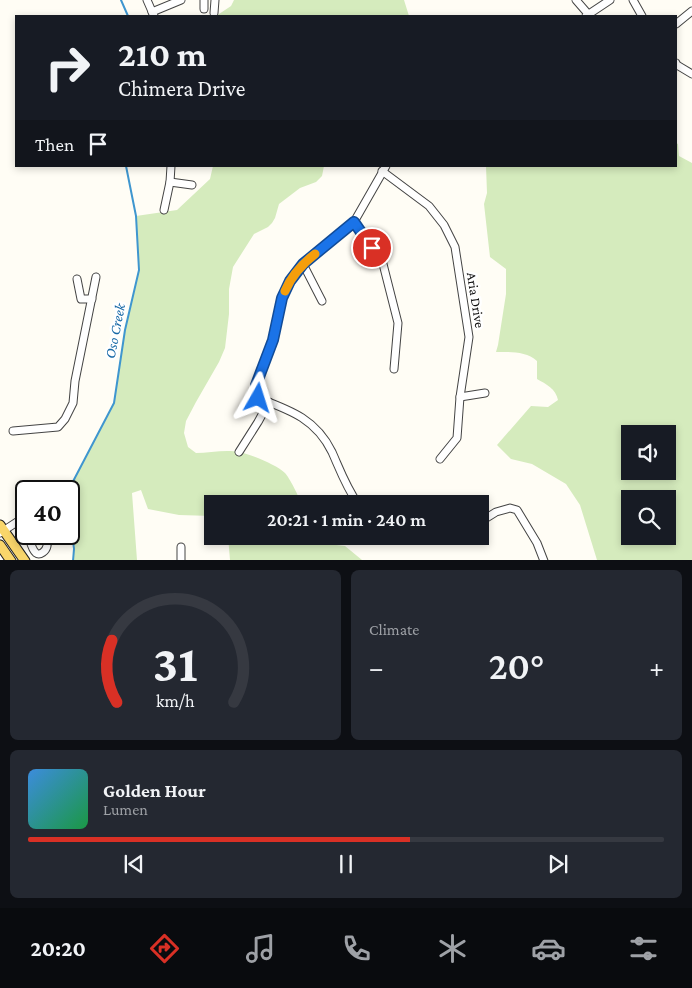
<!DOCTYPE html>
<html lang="en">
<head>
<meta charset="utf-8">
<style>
  :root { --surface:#171b24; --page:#242831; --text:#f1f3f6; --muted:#9ea1a6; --line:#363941; --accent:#d93025 }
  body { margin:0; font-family:"Crimson Pro",serif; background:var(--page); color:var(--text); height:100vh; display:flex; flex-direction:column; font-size:19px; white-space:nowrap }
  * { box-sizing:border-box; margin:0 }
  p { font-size:16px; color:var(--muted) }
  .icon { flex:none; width:28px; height:28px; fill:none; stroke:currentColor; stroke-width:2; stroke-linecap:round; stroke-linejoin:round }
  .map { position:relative; height:560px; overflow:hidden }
  .drawer { display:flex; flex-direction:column; gap:10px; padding:10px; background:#0d0f14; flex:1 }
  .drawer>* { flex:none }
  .hud { position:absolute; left:15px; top:15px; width:662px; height:152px; border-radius:0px; box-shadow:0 2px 8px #0003; background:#171b24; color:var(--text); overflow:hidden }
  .fabs { position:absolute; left:621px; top:425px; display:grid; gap:10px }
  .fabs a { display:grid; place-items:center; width:55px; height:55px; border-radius:0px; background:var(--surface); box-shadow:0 2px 8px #0003; font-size:25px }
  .speed { position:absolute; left:15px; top:480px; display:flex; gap:10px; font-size:25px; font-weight:700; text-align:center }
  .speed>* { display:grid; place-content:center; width:65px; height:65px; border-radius:50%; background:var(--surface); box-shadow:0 2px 8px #0003; line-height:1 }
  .speed .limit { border:2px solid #111; border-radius:8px; background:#fff; color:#111 }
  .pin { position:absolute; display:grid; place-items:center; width:42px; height:42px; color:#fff; margin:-21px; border:2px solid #fff; border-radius:50%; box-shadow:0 1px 5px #0007 }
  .me { position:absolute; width:55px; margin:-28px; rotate:6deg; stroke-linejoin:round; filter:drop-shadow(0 0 4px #0008) }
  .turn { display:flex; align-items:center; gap:18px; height:105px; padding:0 20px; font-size:22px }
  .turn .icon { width:65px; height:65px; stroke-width:2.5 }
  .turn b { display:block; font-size:35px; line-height:42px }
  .then { display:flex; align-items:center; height:48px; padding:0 20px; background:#0003; gap:10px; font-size:19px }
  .big { font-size:38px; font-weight:600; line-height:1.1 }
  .drawer .tile { flex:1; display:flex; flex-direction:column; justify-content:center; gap:8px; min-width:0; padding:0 18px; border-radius:8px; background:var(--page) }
  .drawer .dial { align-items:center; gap:0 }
  .dial svg { height:130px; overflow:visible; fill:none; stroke:var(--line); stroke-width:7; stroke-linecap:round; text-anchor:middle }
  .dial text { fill:var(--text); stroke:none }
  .song { display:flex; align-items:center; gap:15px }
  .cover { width:60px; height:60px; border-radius:8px; background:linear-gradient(135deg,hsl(210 70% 55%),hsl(140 70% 35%)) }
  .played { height:5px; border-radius:2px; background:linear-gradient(90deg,var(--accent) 60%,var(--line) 60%) }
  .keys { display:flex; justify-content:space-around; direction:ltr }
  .heat { display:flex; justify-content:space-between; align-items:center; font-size:28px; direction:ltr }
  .drawer .tiles { flex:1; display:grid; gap:10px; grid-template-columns:1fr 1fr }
  .tile:last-child { grid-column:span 2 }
  .trip { position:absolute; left:204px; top:495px; width:285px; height:50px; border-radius:0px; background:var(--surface); box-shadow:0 2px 8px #0003; font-weight:600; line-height:50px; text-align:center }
  .dock { display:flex; height:80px; justify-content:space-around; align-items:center; background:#090b0e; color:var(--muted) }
  .dock .icon { width:35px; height:35px }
  .dock .current { color:var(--accent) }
  .dock b { font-size:22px; color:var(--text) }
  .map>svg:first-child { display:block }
  .green { fill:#d5ebbd; fill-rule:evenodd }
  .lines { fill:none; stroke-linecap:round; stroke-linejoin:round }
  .stream { stroke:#3f96cf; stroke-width:2 }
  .minor-casing { stroke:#444; stroke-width:9 }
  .major-casing { stroke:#222; stroke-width:11 }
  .minor { stroke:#fff; stroke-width:7 }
  .major { stroke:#f9d66b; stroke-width:9 }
  .route-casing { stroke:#114b97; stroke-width:12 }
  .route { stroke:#1a73e8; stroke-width:9 }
  .slow { stroke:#f59e0b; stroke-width:9 }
  .labels { text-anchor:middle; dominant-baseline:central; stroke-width:5; stroke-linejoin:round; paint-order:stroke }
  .street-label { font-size:14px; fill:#111; stroke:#fff }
  .water-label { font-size:15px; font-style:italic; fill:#1768a6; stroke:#fff }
</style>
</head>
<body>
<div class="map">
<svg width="692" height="561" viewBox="0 0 692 561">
  <rect width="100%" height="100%" fill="#fffdf5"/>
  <g class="green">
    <path d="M234 0H404L409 16H216L231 6Z"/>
    <path d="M676 143 678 144 679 156 692 163V560H597L580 505 566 484 532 464 511 459 497 445 531 406 548 407 558 400C556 389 546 384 537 379V361C526 351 510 352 496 352L498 345 506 294V269L490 257 484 204 487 193 486 166H676ZM630 434H668V471H630ZM630 499H668V536H630Z"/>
    <path d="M213 166H324L322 176 316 182 300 188 279 204 275 218 272 223 268 227 254 234 233 267 229 289V314L225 348 219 362 196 402 186 421 184 433 188 447 196 453C209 453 226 449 239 452 250 454 277 465 285 473 289 477 300 498 301 504H212V516L179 515 148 509 141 490 132 493 137 560H73L74 549 69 508 68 491 114 403 125 330 139 270 136 216 177 210 210 179Z"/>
    <path d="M228 536H309L310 542 345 546 362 560H230Z"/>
  </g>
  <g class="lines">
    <g class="stream">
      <path d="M121 0 128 16"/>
      <path d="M68 491 114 403 125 330 139 270 136 216 126 166"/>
      <path d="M69 508 74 549 73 561"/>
    </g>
    <g class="minor-casing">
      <g id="minor">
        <path d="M147 0 154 16"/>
        <path d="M204 0V9"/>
        <path d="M576 0 589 15"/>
        <path d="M633 0 642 16"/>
        <path d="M152 12 181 0"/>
        <path d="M214 13 215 0"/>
        <path d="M586 16 610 0"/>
        <path d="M676 24 692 11"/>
        <path d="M676 63 677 65 692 74"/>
        <path d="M382 171 429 206 444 225 455 247 469 337 460 397 457 438 440 459"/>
        <path d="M170 182 192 185"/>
        <path d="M164 210 170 182 171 166"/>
        <path d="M354 222 382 260 398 323 394 369"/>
        <path d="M303 264 322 301"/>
        <path d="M77 279 81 299H92"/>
        <path d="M460 397 485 393"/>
        <path d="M13 431 58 427 65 419 73 403 75 381 96 277"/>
        <path d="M239 452 258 422 269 402"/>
        <path d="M358 504C346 487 340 470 332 452 316 419 290 410 258 398L256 385 273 340 282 298 290 281 303 264 354 222 386 166"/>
        <path d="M480 522 496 512 510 508 517 510 537 543 544 561"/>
        <path d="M0 533 20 520 26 529"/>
        <path d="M28 534C30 539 31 549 36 553 40 556 46 551 47 546 48 542 46 537 45 534"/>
        <path d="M181 547V561"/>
      </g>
    </g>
    <g class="major-casing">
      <g id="major">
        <path d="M0 525 25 561"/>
        <path d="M0 545 11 561"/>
      </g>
    </g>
    <use href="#minor" class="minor"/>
    <use href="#major" class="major"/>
  </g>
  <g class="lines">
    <g class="route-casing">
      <path id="route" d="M258 398 256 385 273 340 282 298 290 281 303 264 354 222 372 248"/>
    </g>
    <use href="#route" class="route"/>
    <path class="slow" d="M285 291C292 275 302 264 315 254"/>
  </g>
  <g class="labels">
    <g class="street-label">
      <text transform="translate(476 300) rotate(81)">Aria Drive</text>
    </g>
    <g class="water-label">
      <text transform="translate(115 331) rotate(-79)">Oso Creek</text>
    </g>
  </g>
</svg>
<div class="fabs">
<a><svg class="icon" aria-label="sound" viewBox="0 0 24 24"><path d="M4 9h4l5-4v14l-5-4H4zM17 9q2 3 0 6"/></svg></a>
<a><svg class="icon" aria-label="search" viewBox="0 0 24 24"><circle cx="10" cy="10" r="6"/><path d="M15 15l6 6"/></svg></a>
</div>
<div class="speed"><div class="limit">40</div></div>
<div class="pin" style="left:372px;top:248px;background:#d93025"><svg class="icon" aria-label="arrive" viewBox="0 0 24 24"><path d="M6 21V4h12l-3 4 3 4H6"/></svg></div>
<svg class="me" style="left:258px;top:398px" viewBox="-20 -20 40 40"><path d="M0-17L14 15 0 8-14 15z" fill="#1a73e8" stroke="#fff" stroke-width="4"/></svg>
<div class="trip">20:21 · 1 min · 240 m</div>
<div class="hud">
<div class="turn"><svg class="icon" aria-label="right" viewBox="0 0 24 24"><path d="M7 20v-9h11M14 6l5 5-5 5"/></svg><div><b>210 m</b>Chimera Drive</div></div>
<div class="then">Then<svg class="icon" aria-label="arrive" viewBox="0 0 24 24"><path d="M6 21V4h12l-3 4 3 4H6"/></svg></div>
</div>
</div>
<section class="drawer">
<div class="tiles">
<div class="tile dial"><svg viewBox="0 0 100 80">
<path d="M14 69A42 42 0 1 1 86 69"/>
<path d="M14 69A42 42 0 0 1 11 31" stroke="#d93025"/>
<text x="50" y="56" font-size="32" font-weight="700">31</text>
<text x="50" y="72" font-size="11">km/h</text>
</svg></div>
<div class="tile"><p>Climate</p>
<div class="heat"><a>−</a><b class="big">20°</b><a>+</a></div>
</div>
<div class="tile">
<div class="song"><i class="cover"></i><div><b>Golden Hour</b><p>Lumen</p></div></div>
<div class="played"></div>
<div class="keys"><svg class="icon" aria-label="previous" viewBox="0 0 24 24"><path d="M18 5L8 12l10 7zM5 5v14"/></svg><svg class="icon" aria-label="pause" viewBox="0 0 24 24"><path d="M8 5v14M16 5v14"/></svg><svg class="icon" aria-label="next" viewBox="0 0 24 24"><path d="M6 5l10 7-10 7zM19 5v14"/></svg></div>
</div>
</div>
</section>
<nav class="dock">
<b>20:20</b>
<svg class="icon current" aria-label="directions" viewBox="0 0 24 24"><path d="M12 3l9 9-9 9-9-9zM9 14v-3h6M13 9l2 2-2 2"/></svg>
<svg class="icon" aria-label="music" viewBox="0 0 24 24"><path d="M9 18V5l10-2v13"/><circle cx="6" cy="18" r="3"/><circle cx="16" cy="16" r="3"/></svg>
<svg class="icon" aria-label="phone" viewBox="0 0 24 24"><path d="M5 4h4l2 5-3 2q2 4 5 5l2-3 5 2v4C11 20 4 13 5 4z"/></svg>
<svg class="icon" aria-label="climate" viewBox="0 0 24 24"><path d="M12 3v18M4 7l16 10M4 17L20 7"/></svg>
<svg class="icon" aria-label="car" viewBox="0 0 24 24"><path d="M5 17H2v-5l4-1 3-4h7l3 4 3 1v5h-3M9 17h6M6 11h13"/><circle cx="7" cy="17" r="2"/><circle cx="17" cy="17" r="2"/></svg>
<svg class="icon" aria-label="filters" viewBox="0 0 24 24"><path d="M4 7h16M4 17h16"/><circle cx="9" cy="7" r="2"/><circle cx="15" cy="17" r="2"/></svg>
</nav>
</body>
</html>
